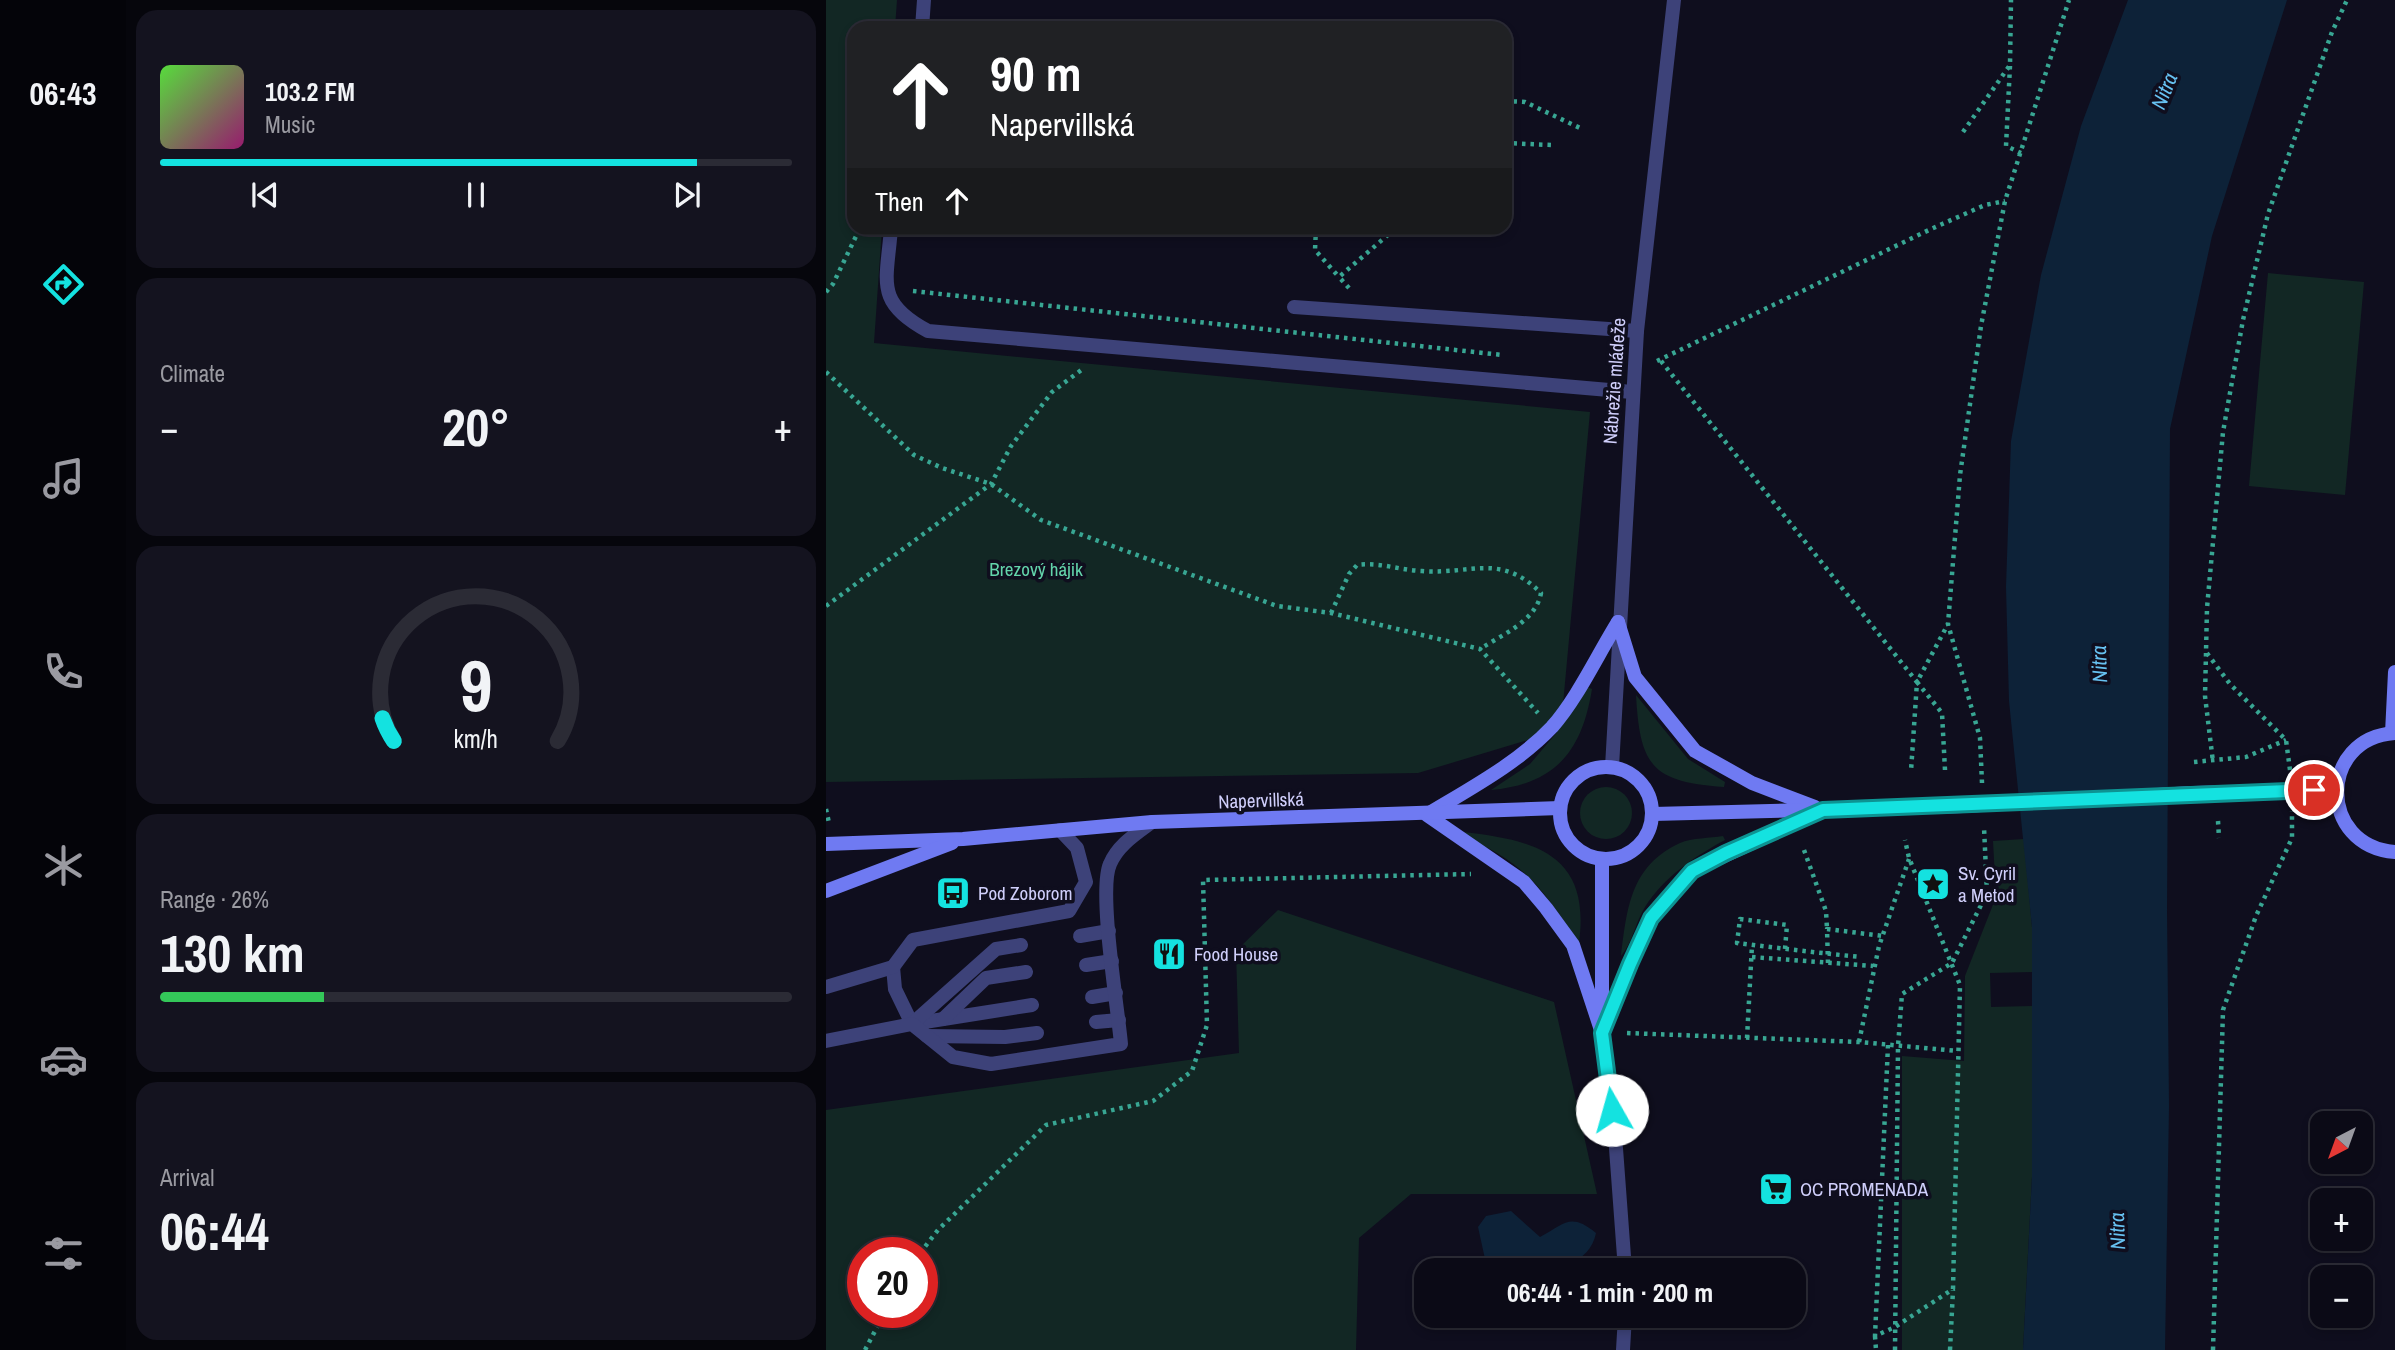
<!DOCTYPE html>
<html lang="en">
<head>
<meta charset="utf-8">
<style>
  :root { --surface:#0b0a16; --page:#14131f; --text:#f1f3f6; --muted:#9a9aa1; --line:#2b2b35; --accent:#14e2e0 }
  body { margin:0; font-family:"Archivo Narrow",sans-serif; background:var(--page); color:var(--text); height:100vh; display:flex; flex-direction:column; font-size:26px; white-space:nowrap }
  * { box-sizing:border-box; margin:0 }
  p { font-size:23px; color:var(--muted) }
  .icon { flex:none; width:38px; height:38px; fill:none; stroke:currentColor; stroke-width:2; stroke-linecap:round; stroke-linejoin:round }
  .map { position:relative; flex:1; overflow:hidden }
  .sheet { display:flex; flex-direction:column; gap:10px; padding:10px; background:#06060c; width:700px }
  .sheet>* { flex:none }
  .hud { position:absolute; left:21px; top:21px; width:665px; height:214px; border-radius:21px; box-shadow:0 4px 10px #0003,0 0 0 2px var(--line); background:#202124; color:#fff; overflow:hidden }
  .needle { width:46px; rotate:221deg }
  .tools { position:absolute; left:1484px; top:1111px; display:grid; gap:14px }
  .tools a { display:grid; place-items:center; width:63px; height:63px; border-radius:14px; background:var(--surface); box-shadow:0 4px 10px #0003,0 0 0 2px var(--line); font-size:35px }
  .speed { position:absolute; left:21px; top:1237px; display:flex; gap:14px; font-size:35px; font-weight:700; text-align:center }
  .speed>* { display:grid; place-content:center; width:91px; height:91px; border-radius:50%; background:var(--surface); box-shadow:0 4px 10px #0003,0 0 0 2px var(--line); line-height:1 }
  .speed .limit { border:10px solid #d22; background:#fff; color:#111 }
  .pin { position:absolute; display:grid; place-items:center; width:60px; height:60px; color:#fff; margin:-30px; border:4px solid #fff; border-radius:50%; box-shadow:0 2px 7px #0007 }
  .me { position:absolute; width:77px; margin:-38px; rotate:353deg; stroke-linejoin:round; filter:drop-shadow(0 0 5px #0008) }
  .turn { display:flex; align-items:center; gap:24px; height:147px; padding:0 28px; font-size:32px }
  .turn .icon { width:91px; height:91px; stroke-width:2.5 }
  .turn b { display:block; font-size:49px; line-height:60px }
  .then { display:flex; align-items:center; height:66px; padding:0 28px; background:#0003; gap:14px; font-size:26px }
  .big { font-size:52px; font-weight:700; line-height:1.1 }
  .sheet .widget { flex:1; display:flex; flex-direction:column; justify-content:center; gap:10px; min-width:0; padding:0 24px; border-radius:21px; background:var(--page) }
  .sheet .dial { align-items:center; gap:0 }
  .dial svg { height:182px; overflow:visible; fill:none; stroke:var(--line); stroke-width:7; stroke-linecap:round; text-anchor:middle }
  .dial text { fill:var(--text); stroke:none }
  .song { display:flex; align-items:center; gap:21px }
  .cover { width:84px; height:84px; border-radius:10px; background:linear-gradient(135deg,hsl(110 70% 55%),hsl(320 70% 35%)) }
  .played { height:7px; border-radius:4px; background:linear-gradient(90deg,var(--accent) 85%,var(--line) 85%) }
  .keys { display:flex; justify-content:space-around; direction:ltr }
  .heat { display:flex; justify-content:space-between; align-items:center; font-size:38px; direction:ltr }
  .charge { height:10px; border-radius:5px; background:linear-gradient(90deg,#34c759 26%,var(--line) 0) }
  .trip { position:absolute; left:588px; top:1258px; width:392px; height:70px; border-radius:21px; background:var(--surface); box-shadow:0 4px 10px #0003,0 0 0 2px var(--line); font-weight:700; line-height:70px; text-align:center }
  main { display:flex; flex:1; min-height:0 }
  .menu { display:flex; flex-direction:column; width:126px; justify-content:space-around; align-items:center; background:#040409; color:var(--muted) }
  .menu .icon { width:49px; height:49px }
  .menu .on { color:var(--accent) }
  .menu b { font-size:32px; color:var(--text) }
  .map>svg:first-child { display:block }
  .green { fill:#122724; fill-rule:evenodd }
  .water { fill:#0d2238 }
  .lines { fill:none; stroke-linecap:round; stroke-linejoin:round }
  .path { stroke:#38a693; stroke-width:4.5; stroke-dasharray:3.5 5; stroke-linecap:butt }
  .lane { stroke:#3d4279; stroke-width:14 }
  .street { stroke:#3d4279; stroke-width:14 }
  .secondary { stroke:#6f7af2; stroke-width:14 }
  .secondary-bridge { stroke:#6f7af2; stroke-width:14 }
  .route-casing { stroke:#0d9392; stroke-width:18 }
  .route { stroke:#14e2e0; stroke-width:12 }
  .labels { text-anchor:middle; dominant-baseline:central; stroke-width:7; stroke-linejoin:round; paint-order:stroke }
  .street-label { font-size:19px; fill:#d0cffb; stroke:#0f0e1e }
  .park-label { font-size:19px; fill:#63d4ab; stroke:#0f0e1e }
  .poi-label { font-size:19px; fill:#d0cffb; stroke:#0f0e1e; text-anchor:start }
  .water-label { font-size:21px; font-style:italic; fill:#67c1f1; stroke:#0f0e1e }
</style>
</head>
<body>
<main>
<nav class="menu">
<b>06:43</b>
<svg class="icon on" aria-label="directions" viewBox="0 0 24 24"><path d="M12 3l9 9-9 9-9-9zM9 14v-3h6M13 9l2 2-2 2"/></svg>
<svg class="icon" aria-label="music" viewBox="0 0 24 24"><path d="M9 18V5l10-2v13"/><circle cx="6" cy="18" r="3"/><circle cx="16" cy="16" r="3"/></svg>
<svg class="icon" aria-label="phone" viewBox="0 0 24 24"><path d="M5 4h4l2 5-3 2q2 4 5 5l2-3 5 2v4C11 20 4 13 5 4z"/></svg>
<svg class="icon" aria-label="climate" viewBox="0 0 24 24"><path d="M12 3v18M4 7l16 10M4 17L20 7"/></svg>
<svg class="icon" aria-label="car" viewBox="0 0 24 24"><path d="M5 17H2v-5l4-1 3-4h7l3 4 3 1v5h-3M9 17h6M6 11h13"/><circle cx="7" cy="17" r="2"/><circle cx="17" cy="17" r="2"/></svg>
<svg class="icon" aria-label="filters" viewBox="0 0 24 24"><path d="M4 7h16M4 17h16"/><circle cx="9" cy="7" r="2"/><circle cx="15" cy="17" r="2"/></svg>
</nav>
<section class="sheet">
<div class="widget">
<div class="song"><i class="cover"></i><div><b>103.2 FM</b><p>Music</p></div></div>
<div class="played"></div>
<div class="keys"><svg class="icon" aria-label="previous" viewBox="0 0 24 24"><path d="M18 5L8 12l10 7zM5 5v14"/></svg><svg class="icon" aria-label="pause" viewBox="0 0 24 24"><path d="M8 5v14M16 5v14"/></svg><svg class="icon" aria-label="next" viewBox="0 0 24 24"><path d="M6 5l10 7-10 7zM19 5v14"/></svg></div>
</div>
<div class="widget"><p>Climate</p>
<div class="heat"><a>−</a><b class="big">20°</b><a>+</a></div>
</div>
<div class="widget dial"><svg viewBox="0 0 100 80">
<path d="M14 69A42 42 0 1 1 86 69"/>
<path d="M14 69A42 42 0 0 1 9 59" stroke="#14e2e0"/>
<text x="50" y="56" font-size="32" font-weight="700">9</text>
<text x="50" y="72" font-size="11">km/h</text>
</svg></div>
<div class="widget"><p>Range · 26%</p><b class="big">130 km</b><div class="charge"></div></div>
<div class="widget"><p>Arrival</p><b class="big">06:44</b></div>
</section>
<div class="map">
<svg width="1569" height="1350" viewBox="0 0 1569 1350">
  <rect width="100%" height="100%" fill="#0f0e1e"/>
  <g class="green">
    <path d="M0 0H71L69 28H28V228H56L48 343 764 412 735 726 761 687 766 689C756 751 730 784 665 790L704 764 732 731 592 773 0 782Z"/>
    <path d="M1442 273 1538 282 1519 495 1423 486Z"/>
    <path d="M810 695 862 759 899 782 898 787C826 782 814 766 810 695Z"/>
    <circle cx="780" cy="813" r="26"/>
    <path d="M637 832C709 840 765 854 753 943 716 888 699 862 636 836Z"/>
    <path d="M897 836 899 840C869 856 837 878 819 907 809 923 807 942 795 956 801 909 804 866 854 843 866 838 884 838 897 836Z"/>
    <path d="M1198 839 1206 927 1207 972 1164 973 1165 1007 1206 1006V1177L1197 1350H1076V1056L1138 1061 1139 976 1170 897 1167 841Z"/>
    <path d="M452 910 728 1002 771 1194H585L533 1238 530 1350H0V1110L413 1053 410 951ZM96 1253V1312H37V1253Z"/>
  </g>
  <g class="water">
    <path d="M1302 0H1461L1386 236 1344 429 1341 911 1343 1106 1339 1350H1197L1206 1177V927L1183 701 1180 587 1185 441 1215 275 1255 126Z"/>
    <path d="M685 1211 714 1237C739 1224 744 1212 770 1233 761 1277 699 1271 664 1270L661 1268 652 1227 660 1216Z"/>
  </g>
  <g class="lines">
    <g class="path">
      <path d="M1184 66 1180 146 1195 153"/>
      <path d="M679 101 699 102 754 128"/>
      <path d="M1137 132 1184 65 1185 0"/>
      <path d="M679 143 725 145"/>
      <path d="M490 228 489 250 513 277"/>
      <path d="M523 288 513 277 570 228"/>
      <path d="M87 291 676 355"/>
      <path d="M0 292 7 284 34 228"/>
      <path d="M831 361 1105 229 1159 205 1179 201"/>
      <path d="M835 361 1091 682 1085 771"/>
      <path d="M0 372 88 455 116 468 165 484 215 520 451 606 505 613 654 649 712 713"/>
      <path d="M0 606 165 484 185 446 226 392 258 368"/>
      <path d="M505 613 523 574 531 565C554 562 573 570 596 571 645 575 674 552 715 593 710 621 677 634 654 649"/>
      <path d="M1380 653 1379 696 1387 762"/>
      <path d="M1368 762 1420 757 1460 740"/>
      <path d="M1119 770 1116 713 1091 682 1122 624"/>
      <path d="M1464 770 1460 740 1404 684 1380 652 1381 608 1397 432 1417 320 1442 214 1506 32 1521 0"/>
      <path d="M1156 783 1154 738 1122 624 1134 475 1155 326 1179 201 1243 0"/>
      <path d="M0 809 3 823"/>
      <path d="M1392 821 1393 838"/>
      <path d="M978 850 1000 911 1001 929"/>
      <path d="M959 949 961 925 914 919 911 943C952 948 993 953 1035 957"/>
      <path d="M926 957 1047 966"/>
      <path d="M1002 963 1001 929 1057 936"/>
      <path d="M801 1033 1033 1042 1132 1051"/>
      <path d="M921 1038 926 945"/>
      <path d="M1033 1042 1053 946 1083 859"/>
      <path d="M1062 1045 1049 1336 1069 1327 1127 1289 1134 985 1083 858 1079 840"/>
      <path d="M94 1253 112 1230 220 1125 327 1101 366 1071 381 1025 377 880 645 874"/>
      <path d="M1049 1336 1050 1350"/>
      <path d="M39 1350 59 1312"/>
      <path d="M1069 1350 1072 1046 1076 994 1126 963 1161 893 1158 827"/>
      <path d="M1124 1350 1127 1290"/>
      <path d="M1387 1350 1397 1010 1430 916 1466 838V811"/>
    </g>
    <g class="lane">
      <path d="M96 28 98 0"/>
      <path d="M65 228C61 282 48 302 102 331L806 392"/>
      <path d="M468 307 811 331"/>
      <path d="M254 936 283 931"/>
      <path d="M260 965 286 961"/>
      <path d="M67 967 69 989 86 1024 206 1005"/>
      <path d="M0 987 67 967 87 940 243 911 260 882 251 848 234 830"/>
      <path d="M266 997 290 993"/>
      <path d="M117 1019 160 978 200 972"/>
      <path d="M270 1022 293 1020"/>
      <path d="M87 1023 170 949 195 945"/>
      <path d="M776 1033 789 1135 799 1270"/>
      <path d="M101 1036 179 1037 211 1033"/>
      <path d="M0 1041 86 1024 127 1057 165 1064 295 1044C292 1009 272 890 284 864 292 845 310 834 326 822"/>
      <path d="M797 1350 799 1316"/>
    </g>
    <path class="street" d="M786 767 811 331 848 0"/>
    <g class="secondary">
      <path d="M792 622 809 677 869 751 926 783 989 807"/>
      <path d="M1566 733 1569 672"/>
      <path d="M1569 733C1492 738 1492 846 1569 852"/>
      <circle cx="780" cy="813" r="46"/>
      <path d="M1367 793 1511 790"/>
      <path d="M602 814C645 788 692 763 726 727 751 699 772 654 792 622"/>
      <path d="M827 814 1137 806"/>
      <path d="M601 815 698 882 720 908 747 945 776 1033"/>
      <path d="M0 844 137 839 326 822 734 808"/>
      <path d="M776 860V1021"/>
      <path d="M0 891 126 843"/>
      <path d="M776 1033 825 918 866 871 997 810"/>
    </g>
    <path class="secondary-bridge" d="M1137 806 1367 793"/>
  </g>
  <g class="lines">
    <g class="route-casing">
      <path id="route" d="M786 1110 776 1033 804 964 825 918 866 871 900 853 997 810 1488 790"/>
    </g>
    <use href="#route" class="route"/>
  </g>
  <defs>
    <g id="sight-square" transform="scale(1.75)"><rect x="-9" y="-9" width="18" height="18" rx="4" fill="#14e2e0" stroke="#0f0e1e"/><path d="M0-6L1.8-2.2L6-1.7L2.9 1.2L3.7 5.4L0 3.3L-3.7 5.4L-2.9 1.2L-6-1.7L-1.8-2.2Z" fill="#111"/></g>
    <g id="bus-square" transform="scale(1.75)"><rect x="-9" y="-9" width="18" height="18" rx="4" fill="#14e2e0" stroke="#0f0e1e"/><path d="M-5-6H5V4H4V6H2V4H-2V6H-4V4H-5ZM-3.5-4V0h7V-4ZM-3.5 1.2v1.5H-2V1.2ZM2 1.2v1.5H3.5V1.2Z" fill="#111"/></g>
    <g id="restaurant-square" transform="scale(1.75)"><rect x="-9" y="-9" width="18" height="18" rx="4" fill="#14e2e0" stroke="#0f0e1e"/><path d="M-5-6h1v4h1v-4h1v4h1v-4h1v5L-1.5 .5V6h-2V.5L-5-1ZM5-6V6H3V1.5H1.5Q1.5-4 5-6Z" fill="#111"/></g>
    <g id="supermarket-square" transform="scale(1.75)"><rect x="-9" y="-9" width="18" height="18" rx="4" fill="#14e2e0" stroke="#0f0e1e"/><path d="M-6-5.5h2.5l.6 2H6L4.5 2H-2.5L-4.4-4H-6ZM-1.5 3.2a1.3 1.3 0 1 0 .1 0ZM3 3.2a1.3 1.3 0 1 0 .1 0Z" fill="#111"/></g>
  </defs>
  <g fill-rule="evenodd">
    <use href="#sight-square" x="1107" y="884"/>
    <use href="#bus-square" x="127" y="893"/>
    <use href="#restaurant-square" x="343" y="954"/>
    <use href="#supermarket-square" x="950" y="1189"/>
  </g>
  <g class="labels">
    <g class="street-label">
      <text transform="translate(788 381) rotate(-86)">Nábrežie mládeže</text>
      <text transform="translate(435 800) rotate(-2)">Napervillská</text>
    </g>
    <g class="park-label">
      <text x="210" y="569">Brezový hájik</text>
    </g>
    <g class="poi-label">
      <text x="1132" y="873">Sv. Cyril<tspan x="1132" dy="22">a Metod</tspan></text>
      <text x="152" y="893">Pod Zoborom</text>
      <text x="368" y="954">Food House</text>
      <text x="974" y="1189">OC PROMENADA</text>
    </g>
    <g class="water-label">
      <text transform="translate(1338 91) rotate(-68)">Nitra</text>
      <text transform="translate(1273 664) rotate(-92)">Nitra</text>
      <text transform="translate(1291 1231) rotate(-92)">Nitra</text>
    </g>
  </g>
</svg>
<div class="tools">
<a><svg class="needle" viewBox="-14 -14 28 28"><path d="M0-13l5 13h-10z" fill="#e53935"/><path d="M0 13l5-13h-10z" fill="#9a9aa1"/></svg></a>
<a>+</a>
<a>−</a>
</div>
<div class="speed"><div class="limit">20</div></div>
<div class="pin" style="left:1488px;top:790px;background:#d93025"><svg class="icon" aria-label="arrive" viewBox="0 0 24 24"><path d="M6 21V4h12l-3 4 3 4H6"/></svg></div>
<svg class="me" style="left:786px;top:1110px" viewBox="-20 -20 40 40"><circle r="19" fill="#fff"/><path d="M0-13L10 11 0 6-10 11z" fill="#14e2e0"/></svg>
<div class="trip">06:44 · 1 min · 200 m</div>
<div class="hud">
<div class="turn"><svg class="icon" aria-label="ahead" viewBox="0 0 24 24"><path d="M12 20V5M6 11l6-6 6 6"/></svg><div><b>90 m</b>Napervillská</div></div>
<div class="then">Then<svg class="icon" aria-label="ahead" viewBox="0 0 24 24"><path d="M12 20V5M6 11l6-6 6 6"/></svg></div>
</div>
</div>
</main>
</body>
</html>
